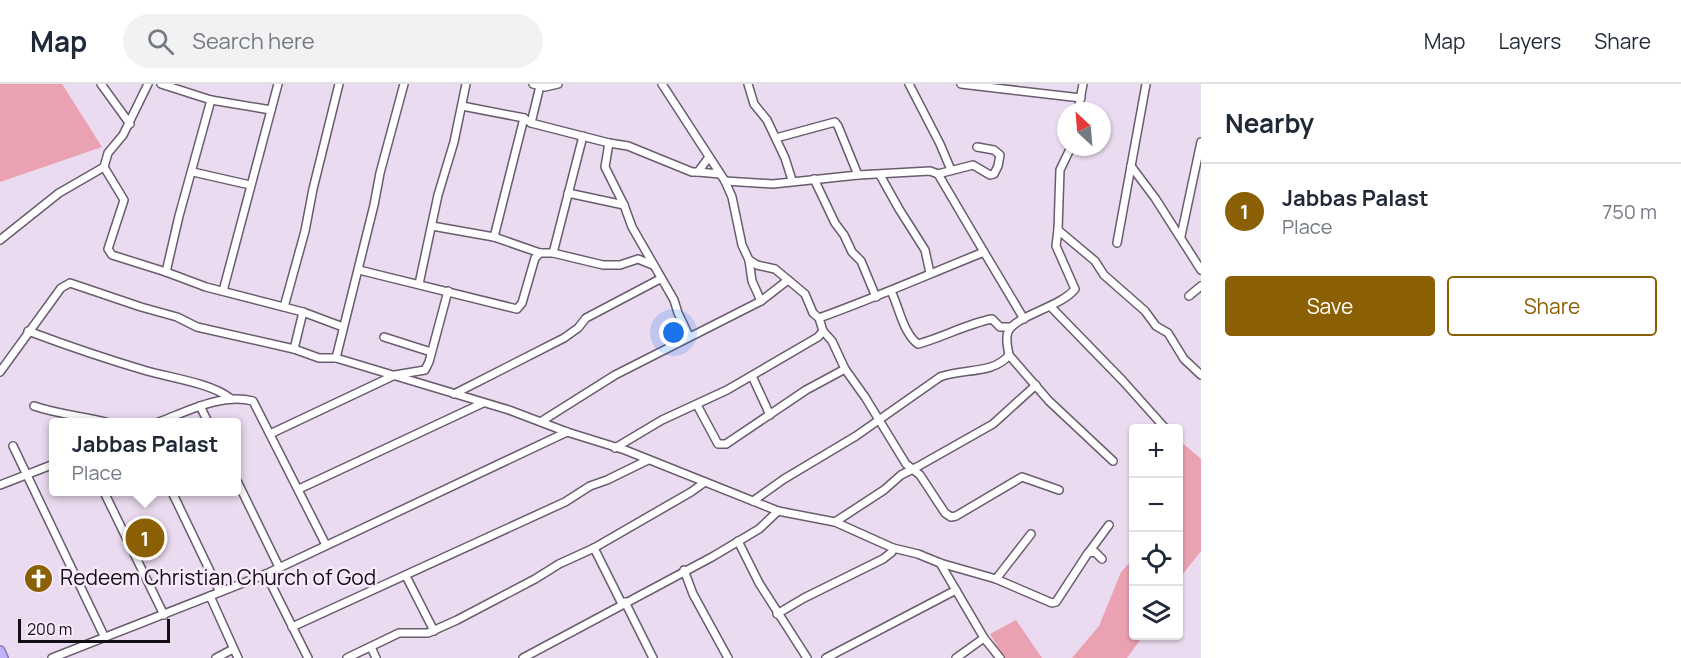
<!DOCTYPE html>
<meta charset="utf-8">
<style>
:root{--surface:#fff;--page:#f2f2f3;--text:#1f2937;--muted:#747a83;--line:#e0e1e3;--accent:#8b5f03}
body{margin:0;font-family:Manrope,sans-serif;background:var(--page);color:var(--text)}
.controls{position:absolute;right:18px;bottom:18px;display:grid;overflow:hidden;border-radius:6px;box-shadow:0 2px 4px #0004}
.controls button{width:54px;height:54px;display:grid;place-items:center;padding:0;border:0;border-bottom:2px solid var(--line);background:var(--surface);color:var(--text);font:30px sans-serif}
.compass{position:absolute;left:1057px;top:18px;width:54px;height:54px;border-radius:50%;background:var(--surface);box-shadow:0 2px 4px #0004;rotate:334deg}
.scale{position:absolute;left:18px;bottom:15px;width:152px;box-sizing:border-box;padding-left:6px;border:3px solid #130e14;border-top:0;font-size:16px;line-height:21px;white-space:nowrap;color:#130e14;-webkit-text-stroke:4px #f8e9fd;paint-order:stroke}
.you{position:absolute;left:674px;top:249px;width:21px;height:21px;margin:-15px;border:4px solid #fff;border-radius:50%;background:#1a73e8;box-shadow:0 0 0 9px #1a73e833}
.badge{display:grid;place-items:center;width:39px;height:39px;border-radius:50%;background:var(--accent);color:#fff;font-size:20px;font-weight:700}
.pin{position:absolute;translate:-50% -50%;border:3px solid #fff;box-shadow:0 2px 6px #0006}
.popup{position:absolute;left:49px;top:334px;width:192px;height:78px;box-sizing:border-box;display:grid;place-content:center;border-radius:6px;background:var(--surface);filter:drop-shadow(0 2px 4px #0005);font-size:20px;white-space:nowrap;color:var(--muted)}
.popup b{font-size:22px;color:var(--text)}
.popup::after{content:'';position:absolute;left:50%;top:100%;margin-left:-12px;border:12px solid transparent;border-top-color:var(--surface)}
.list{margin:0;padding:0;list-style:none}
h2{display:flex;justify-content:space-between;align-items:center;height:78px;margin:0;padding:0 24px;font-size:26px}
h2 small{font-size:20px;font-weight:400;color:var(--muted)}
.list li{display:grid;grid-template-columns:39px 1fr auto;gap:18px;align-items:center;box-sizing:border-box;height:96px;padding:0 24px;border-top:2px solid var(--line)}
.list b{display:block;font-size:22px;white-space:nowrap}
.list p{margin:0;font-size:20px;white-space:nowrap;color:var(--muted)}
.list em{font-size:20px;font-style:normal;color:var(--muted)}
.actions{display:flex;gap:12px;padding:18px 24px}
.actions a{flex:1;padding:14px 0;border:2px solid var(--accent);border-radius:6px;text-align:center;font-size:21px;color:var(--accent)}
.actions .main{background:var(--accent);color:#fff}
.icon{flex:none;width:33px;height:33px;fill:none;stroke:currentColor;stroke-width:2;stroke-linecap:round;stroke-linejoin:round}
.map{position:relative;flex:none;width:1201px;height:574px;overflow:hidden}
header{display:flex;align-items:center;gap:36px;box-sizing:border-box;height:84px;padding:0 30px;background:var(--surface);border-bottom:2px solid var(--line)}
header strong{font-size:28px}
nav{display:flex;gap:33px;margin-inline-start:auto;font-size:21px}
.search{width:420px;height:54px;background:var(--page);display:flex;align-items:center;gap:15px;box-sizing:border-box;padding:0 21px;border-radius:33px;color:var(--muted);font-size:22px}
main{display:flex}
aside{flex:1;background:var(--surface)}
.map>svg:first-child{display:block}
</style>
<header>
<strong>Map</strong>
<div class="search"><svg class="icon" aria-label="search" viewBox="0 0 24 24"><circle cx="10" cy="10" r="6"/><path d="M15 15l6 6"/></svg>Search here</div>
<nav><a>Map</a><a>Layers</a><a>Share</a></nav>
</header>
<main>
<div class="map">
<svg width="1201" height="574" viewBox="0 0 1201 574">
<rect width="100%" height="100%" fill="#ebdbf0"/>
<g fill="#eaa1b1">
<polygon points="0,0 62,0 102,63 0,98"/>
<polygon points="1179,356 1201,375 1201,467 1179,495"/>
<polygon points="1133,475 1134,552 1143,552 1127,574 1072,574 1099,542 1121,488"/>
<polygon points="1016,536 1042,574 1004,574 990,550"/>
</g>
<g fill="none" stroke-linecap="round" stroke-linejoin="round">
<defs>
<g id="minor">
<polyline points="101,0 130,40"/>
<polyline points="161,0 211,16 271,26"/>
<polyline points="533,0 545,3 558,0"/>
<polyline points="662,0 725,97 732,113 742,161 749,176 757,181 775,185 805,210 813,229 819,234 823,247 832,257 845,285 865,313 906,380 920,391 945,429 951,433 956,432 1022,393 1059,406"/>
<polyline points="748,0 754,20 767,36 785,74 792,96"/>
<polyline points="909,0 940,60 951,86"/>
<polyline points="961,0 1081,14"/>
<polyline points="462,22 524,34 531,39 609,59 628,62 692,88 698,88 709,73"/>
<polyline points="1078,27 1083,0"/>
<polyline points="531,39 540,2"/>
<polyline points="776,54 835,38 838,42 858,91"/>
<polyline points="609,59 605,83 624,121 632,143 674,216 678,229 689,252"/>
<polyline points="1071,63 1060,86 1058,146 1095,177 1104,191 1145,227 1156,242 1168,249 1184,275 1201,291"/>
<polyline points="1131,82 1155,114 1201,186"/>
<polyline points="104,83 124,116 108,165 112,171 166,188 206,203 303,228 343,243"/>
<polyline points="193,88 250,101"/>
<polyline points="698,88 720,90"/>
<polyline points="938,90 984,168"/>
<polyline points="880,91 899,125 925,166 930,189"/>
<polyline points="814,95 835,139 844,151 852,168 861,177 876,213"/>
<polyline points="725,97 773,100 858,91 930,87 938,90 973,81 990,91 994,90 998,82 1000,71 994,66 977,63"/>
<polyline points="568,109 624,121"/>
<polyline points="432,142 494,153 540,169 553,169 583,52"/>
<polyline points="1181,152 1201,58"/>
<polyline points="494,153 524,34"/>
<polyline points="0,156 59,109 104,83 108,69 123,51 148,0"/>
<polyline points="1117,159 1146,0"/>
<polyline points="553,169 603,181 620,181 638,175 653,181"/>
<polyline points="749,176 752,197 761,217"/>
<polyline points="359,186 517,225 522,219 535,174 540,169"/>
<polyline points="166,188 179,132 211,16"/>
<polyline points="419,200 438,111 454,58 466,0"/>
<polyline points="223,207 278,0"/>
<path d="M891,207C899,223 903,249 918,260C944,253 966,240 992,235L1000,243H1010"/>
<polyline points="1189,212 1201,202"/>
<polyline points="284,223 305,147 313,105 339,0"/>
<polyline points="1051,223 1123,297 1165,344"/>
<path d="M819,234C875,214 929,190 984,168L1024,235"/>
<path d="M28,247C68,262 106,275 147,287C172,294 210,299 230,314"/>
<polyline points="384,253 431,268"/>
<polyline points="294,265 303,228"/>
<polyline points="1009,271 1049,317 1113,377"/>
<polyline points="336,274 374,121 380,89 404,0"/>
<polyline points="0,288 61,204 70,199 141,223 177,233 197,243 294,265 319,274 336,274 509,326 567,348 625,366 778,427 835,438 893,464 918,470 940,479 996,495 1052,519 1056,518 1088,469 1095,468 1102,475"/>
<polyline points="752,292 770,331"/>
<polyline points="454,310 564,254 578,244 586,234 660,195"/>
<polyline points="697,321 718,360 726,360 806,306 845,285"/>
<path d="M34,322C57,330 82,332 106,338"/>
<polyline points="200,322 208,338"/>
<polyline points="542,337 615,291 761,217 788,196"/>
<path d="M159,338C188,327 221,309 253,317L326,461"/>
<polyline points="270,350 395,291 425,286 429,278 448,207"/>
<polyline points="13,362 105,554"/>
<polyline points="615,364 662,336 727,306 818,253 823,247"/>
<polyline points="237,397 279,483"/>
<polyline points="0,401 54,380"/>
<polyline points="299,405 483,319"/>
<polyline points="104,408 164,531"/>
<polyline points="172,408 220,508"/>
<path d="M753,417L784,395L856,352L940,293C962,284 993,291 1009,271C1008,264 1005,255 1008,248C1014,232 1061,223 1075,205L1056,162L1058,146"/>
<polyline points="835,438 884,406 901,391 917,383 993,340 1036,301"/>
<polyline points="738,457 759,499 807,574"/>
<polyline points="594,464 622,520"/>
<polyline points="1089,468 1109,441"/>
<polyline points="940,479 984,554 956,574"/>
<polyline points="684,486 693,510 728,574"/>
<polyline points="266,490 308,574"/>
<polyline points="406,492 434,547"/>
<polyline points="996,495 1031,450"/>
<polyline points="210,512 238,574"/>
<polyline points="625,518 653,574"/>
<polyline points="777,530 804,514 883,475 892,468 893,464"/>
<polyline points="292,543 565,418 590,402 607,396 648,376"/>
<polyline points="984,554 1000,574"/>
<polyline points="371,563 376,574"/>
<polyline points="52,574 266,490 567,348"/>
<polyline points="216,574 233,565"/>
<polyline points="347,574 399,549 428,549 457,536 535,495 559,480 594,464 691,408 705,398"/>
<polyline points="523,574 712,473 759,445 778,427"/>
<polyline points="826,574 956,506"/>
</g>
<polyline id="highway" points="0,567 3,574"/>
</defs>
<use href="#minor" stroke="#695c6d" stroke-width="10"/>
<use href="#highway" stroke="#8478aa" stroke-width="12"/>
<use href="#minor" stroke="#fff" stroke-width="7"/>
<use href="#highway" stroke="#c1b1fb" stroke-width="9"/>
</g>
<defs>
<symbol id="church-disc" viewBox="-11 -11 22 22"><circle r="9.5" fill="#8b5f03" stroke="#f8e9fd"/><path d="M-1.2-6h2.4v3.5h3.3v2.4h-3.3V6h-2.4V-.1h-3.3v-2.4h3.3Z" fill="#fff"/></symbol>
</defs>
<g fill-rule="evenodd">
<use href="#church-disc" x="22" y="478" width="33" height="33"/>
</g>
<g text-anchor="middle" stroke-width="5" stroke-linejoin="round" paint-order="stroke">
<g font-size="21" fill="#130e14" stroke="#f8e9fd" text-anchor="start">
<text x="60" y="501">Redeem Christian Church of God</text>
</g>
</g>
</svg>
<div class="controls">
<button>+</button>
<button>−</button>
<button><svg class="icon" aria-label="locate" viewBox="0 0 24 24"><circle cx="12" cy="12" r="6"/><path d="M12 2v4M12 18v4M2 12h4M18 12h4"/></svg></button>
<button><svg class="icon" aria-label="layers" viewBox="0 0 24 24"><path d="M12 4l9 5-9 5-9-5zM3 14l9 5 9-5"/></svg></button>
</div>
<svg class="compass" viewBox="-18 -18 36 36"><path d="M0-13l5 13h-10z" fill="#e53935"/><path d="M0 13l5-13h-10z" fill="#747a83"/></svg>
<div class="scale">200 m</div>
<div class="you"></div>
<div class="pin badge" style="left:145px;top:454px">1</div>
<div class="popup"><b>Jabbas Palast</b>Place</div>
</div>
<aside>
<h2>Nearby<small></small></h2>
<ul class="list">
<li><span class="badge">1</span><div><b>Jabbas Palast</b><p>Place</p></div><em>750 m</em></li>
</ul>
<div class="actions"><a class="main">Save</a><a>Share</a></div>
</aside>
</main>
